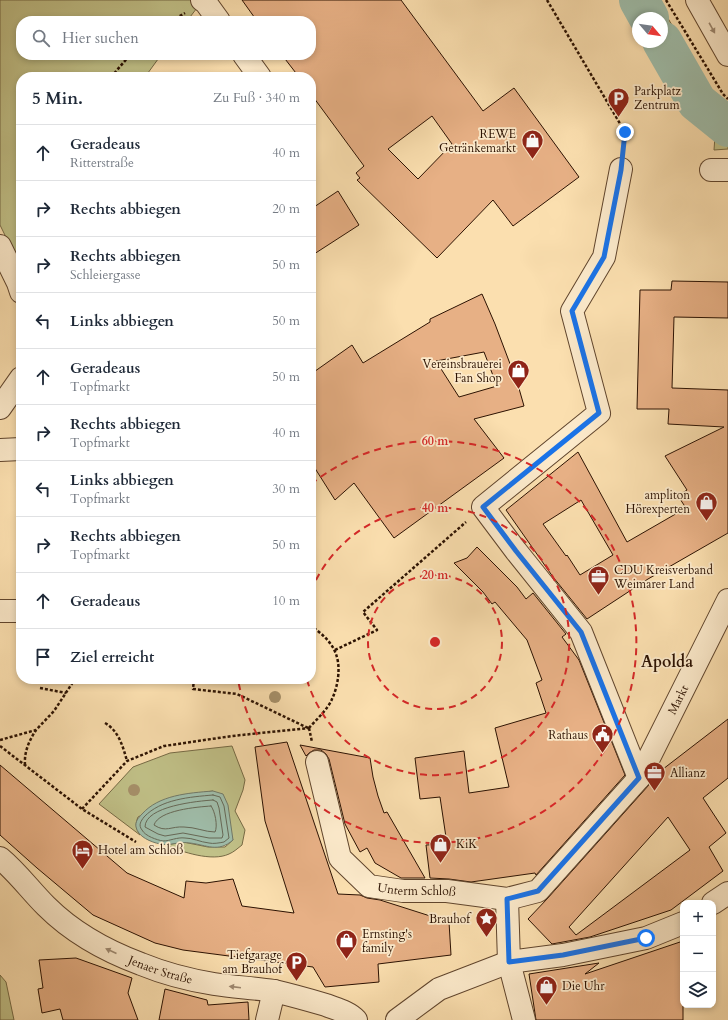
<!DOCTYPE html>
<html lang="de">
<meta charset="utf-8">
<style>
:root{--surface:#fff;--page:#f6f6f7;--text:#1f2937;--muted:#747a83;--line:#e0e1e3}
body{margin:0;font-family:Cardo,serif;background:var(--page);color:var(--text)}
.controls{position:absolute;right:12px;bottom:12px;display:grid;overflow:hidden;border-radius:8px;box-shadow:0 2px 6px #0003}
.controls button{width:36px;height:36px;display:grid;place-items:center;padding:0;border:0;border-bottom:1px solid var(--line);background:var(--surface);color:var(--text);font:20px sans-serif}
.compass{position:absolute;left:632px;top:12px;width:36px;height:36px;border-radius:50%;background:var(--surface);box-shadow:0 2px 6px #0003;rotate:119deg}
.stop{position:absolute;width:12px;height:12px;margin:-9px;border:3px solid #1a73e8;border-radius:50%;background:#fff}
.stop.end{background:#1a73e8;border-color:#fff;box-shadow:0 1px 4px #0008}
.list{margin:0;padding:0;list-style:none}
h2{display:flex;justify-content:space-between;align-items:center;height:52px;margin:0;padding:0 16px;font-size:17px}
h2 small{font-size:13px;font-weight:400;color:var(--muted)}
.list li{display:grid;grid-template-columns:26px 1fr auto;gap:12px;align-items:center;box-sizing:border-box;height:56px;padding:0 16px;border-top:1px solid var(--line)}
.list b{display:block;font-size:15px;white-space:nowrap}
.list p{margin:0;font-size:13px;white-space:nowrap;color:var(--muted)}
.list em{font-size:13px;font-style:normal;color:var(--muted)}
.icon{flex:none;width:22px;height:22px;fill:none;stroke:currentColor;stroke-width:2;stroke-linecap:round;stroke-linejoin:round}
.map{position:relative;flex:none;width:728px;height:1020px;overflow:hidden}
.search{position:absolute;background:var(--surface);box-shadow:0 2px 6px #0003;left:16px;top:16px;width:300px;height:44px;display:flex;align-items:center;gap:10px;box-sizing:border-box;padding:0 14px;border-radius:16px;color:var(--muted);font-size:15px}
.panel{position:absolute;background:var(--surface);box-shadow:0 2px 6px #0003;left:16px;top:72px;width:300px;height:612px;border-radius:16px}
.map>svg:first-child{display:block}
</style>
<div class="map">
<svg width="728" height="1020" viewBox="0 0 728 1020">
<rect width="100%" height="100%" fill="#fbdfaf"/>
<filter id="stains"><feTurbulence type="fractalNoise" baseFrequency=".005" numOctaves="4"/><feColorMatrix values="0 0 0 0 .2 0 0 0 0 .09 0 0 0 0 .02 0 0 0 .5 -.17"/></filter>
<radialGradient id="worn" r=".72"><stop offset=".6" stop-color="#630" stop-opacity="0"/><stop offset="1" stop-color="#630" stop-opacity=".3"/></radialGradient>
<g fill="#c1c188" stroke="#766a45">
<polygon points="0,0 203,0 187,21 21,21 21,55 161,55 145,77 21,77 21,268 0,225"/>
<polygon points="642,0 657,0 718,102 728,111 728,123 698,99 662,35 662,18 652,18"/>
<polygon points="698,107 699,107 728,130 728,149 714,150 715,136"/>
<path d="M232,746L245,780L243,790L235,811L245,830L242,845C238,848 234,852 229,854C212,862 182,852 166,845L183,842L208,847H225L233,840L213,791L177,796L138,817C135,824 136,828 140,835L99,804L133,767L170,753Z"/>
<polygon points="0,975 6,982 14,1020 0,1020"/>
</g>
<path fill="#9fbdaa" stroke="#717967" d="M213,791L223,794L228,805L233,840C218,853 207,845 190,843C180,841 170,846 160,844C151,842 138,837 136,827C135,822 138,818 142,814C159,795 188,793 213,791Z"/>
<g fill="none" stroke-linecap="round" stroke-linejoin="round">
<g stroke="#666856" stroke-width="1">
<path d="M213,795L220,797L224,806L229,838L224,842C219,843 213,844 209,843C200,842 193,838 185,838C177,837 170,841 163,841C157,840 145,836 142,830C138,825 141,821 144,817C161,799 190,797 213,795Z"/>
<path d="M213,800L217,802L219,808L223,835L222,838H209L183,833L165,836L158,834L145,827C145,806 198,801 213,800Z"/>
<path d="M211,806C215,811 218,826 215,832C205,832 195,827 184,827C171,826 166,833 154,825C159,810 197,807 211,806Z"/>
</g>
<g stroke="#9fbdaa" stroke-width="40">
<polyline points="639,0 649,18"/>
<polyline points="662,41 697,102 728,127"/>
</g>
</g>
<g fill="#e7b085" stroke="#2c1202" fill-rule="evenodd">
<path d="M242,0H401L483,111L514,88L579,177L513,226L493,200L437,258L357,180L360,178L356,173L364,166L311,94V77H299L282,55H311V21H257ZM432,116L452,144L418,179L388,149Z"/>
<polygon points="338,191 359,225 311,256 311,209"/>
<path d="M672,281L728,282V318L674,317L672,388L728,390V533L648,579L587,619L553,577L506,510L578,452L627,542L686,508L678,496L687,490L665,456L724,427L668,424L669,409H637L640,290H671ZM581,500L613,555L580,575L567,555L566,556L543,524Z"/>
<path d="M482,294L495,324L518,385L524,406L474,419L504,458L394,538L354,483L335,500L311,462V374L352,345L363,363L430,322V319ZM484,352L497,386L459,397L436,361Z"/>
<polygon points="477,547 517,587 526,599 533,593 566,634 562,637 579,660 625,775 536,875 535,873 471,882 449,879 430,878 426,845 447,844 440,797 420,799 415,758 464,751 469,793 509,787 495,728 546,713 536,683 542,680 527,640 495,602 492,604 483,592 454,563 467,558"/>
<path d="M728,719V778L703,798L726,833L709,847L723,871L671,910L590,937L552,944L528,919L547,899L648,786L654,776ZM668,817L690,850L576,935L569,927Z"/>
<polygon points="287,742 338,894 360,895 367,898 380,900 449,922 451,955 378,964 379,982 325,987 313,967 183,950 155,943 93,915 37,868 0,835 0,765 127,873 184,898 186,881 206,883 233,879 242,906 294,913 265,821 255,747"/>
<polygon points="300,745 370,758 373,777 378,796 384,813 387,812 425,878 401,878 375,863 367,848 360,852 345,824 329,759 326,754 321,750 314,750 309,753 306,756"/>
<polygon points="683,941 683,1020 536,1020 529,974 599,963 585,974"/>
<polygon points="76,958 132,978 128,993 138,1020 63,1020 60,1009 42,1013 38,989 43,988 39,960"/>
<polygon points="165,989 207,1000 208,1005 248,1002 249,1020 159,1020"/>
</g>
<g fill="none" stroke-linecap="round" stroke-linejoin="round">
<defs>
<g id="minor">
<polyline points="202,0 206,3 219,21"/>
<polyline points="697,0 728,55"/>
<polyline points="244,55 260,77"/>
<polyline points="621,169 604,257 572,311 599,413 483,507 516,551 581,632 639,778"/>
<polyline points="711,170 728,170"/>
<polyline points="0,246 18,283 21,292"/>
<polyline points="0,408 21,378"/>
<polyline points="0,450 21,449"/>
<polyline points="0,611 21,611"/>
<path id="s1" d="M317,762L340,858L369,886L403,891H447L507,899L538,891L639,778L728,600"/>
<path id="s2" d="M0,858C17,872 30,890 46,906C72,932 106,951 141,964C163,973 189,980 214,984C233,987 254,988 274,991C291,995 309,1000 326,1005C336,1009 349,1012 356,1020"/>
<polyline points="507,899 509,962 524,1020"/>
<polyline points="713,903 728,893"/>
<polyline points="267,1020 274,991"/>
<polyline points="397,1020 439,989 509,962 563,955 646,938 683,923"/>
</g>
</defs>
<use href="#minor" stroke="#60452d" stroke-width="24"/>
<g stroke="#2c1202" stroke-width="2.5" stroke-dasharray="3 2" stroke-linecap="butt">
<polyline points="547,0 625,132 623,148"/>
<polyline points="666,0 723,94 728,99"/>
<polyline points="171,21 185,13"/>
<polyline points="111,77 130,55"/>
<polyline points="335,650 377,630 363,612 466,522"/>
<polyline points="194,679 193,689 237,694 308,728"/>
<polyline points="40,688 66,693"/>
<path d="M105,723C119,731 123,747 127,761"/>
<path d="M309,728C316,720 328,709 332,699C335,693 337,685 338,678C341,653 331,640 311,626"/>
<polyline points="309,728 312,742"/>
<polyline points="0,740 36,730 54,711 75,679"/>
<polyline points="0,746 82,809 136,842"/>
<path d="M25,765C24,752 29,741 36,730"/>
<polyline points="82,809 127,761 164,746 232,736 309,728"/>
</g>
<use href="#minor" stroke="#fceacb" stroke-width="22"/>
</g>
<g fill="#a6906a">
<circle cx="275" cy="697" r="6"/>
<circle cx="134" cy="790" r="6"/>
</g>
<defs><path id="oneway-solid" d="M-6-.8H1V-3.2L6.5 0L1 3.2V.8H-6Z"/></defs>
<g fill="#9e8971">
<use href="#oneway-solid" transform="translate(712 28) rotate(61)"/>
<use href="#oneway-solid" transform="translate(111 951) rotate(-156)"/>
<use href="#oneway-solid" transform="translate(235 987) rotate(-173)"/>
</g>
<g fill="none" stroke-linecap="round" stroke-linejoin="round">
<polyline stroke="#1a73e8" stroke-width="5" points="625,132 621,170 604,257 572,311 599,413 483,507 516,551 581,632 639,778 538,891 507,899 509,962 563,955 646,938"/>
</g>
<g fill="none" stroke="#d62828" stroke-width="2" stroke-dasharray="7 5">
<circle cx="435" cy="642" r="67"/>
<path d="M311 591A134 134 0 1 1 307 680"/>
<path d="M311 484A201 201 0 1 1 238 680"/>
</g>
<defs>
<symbol id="parking-pin" viewBox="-11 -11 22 30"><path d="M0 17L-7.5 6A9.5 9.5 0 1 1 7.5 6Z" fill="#8f2418" stroke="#fceacb"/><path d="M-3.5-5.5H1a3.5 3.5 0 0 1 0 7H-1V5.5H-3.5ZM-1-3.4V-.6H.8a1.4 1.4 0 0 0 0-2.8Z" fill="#fff"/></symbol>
<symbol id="shop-pin" viewBox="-11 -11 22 30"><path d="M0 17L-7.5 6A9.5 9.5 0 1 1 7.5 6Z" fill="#8f2418" stroke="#fceacb"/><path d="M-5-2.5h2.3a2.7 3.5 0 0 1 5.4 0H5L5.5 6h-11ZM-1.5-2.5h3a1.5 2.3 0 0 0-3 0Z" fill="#fff"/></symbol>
<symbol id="office-pin" viewBox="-11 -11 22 30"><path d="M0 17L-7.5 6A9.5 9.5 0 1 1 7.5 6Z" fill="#8f2418" stroke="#fceacb"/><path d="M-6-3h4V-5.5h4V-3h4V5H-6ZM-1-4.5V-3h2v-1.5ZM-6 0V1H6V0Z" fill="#fff"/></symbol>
<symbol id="civic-pin" viewBox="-11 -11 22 30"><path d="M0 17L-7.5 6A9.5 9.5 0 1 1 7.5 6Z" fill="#8f2418" stroke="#fceacb"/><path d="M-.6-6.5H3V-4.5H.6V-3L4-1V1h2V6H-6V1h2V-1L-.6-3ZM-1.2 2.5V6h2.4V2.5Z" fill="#fff"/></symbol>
<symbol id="hotel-pin" viewBox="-11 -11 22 30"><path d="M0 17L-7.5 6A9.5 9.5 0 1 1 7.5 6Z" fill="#8f2418" stroke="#fceacb"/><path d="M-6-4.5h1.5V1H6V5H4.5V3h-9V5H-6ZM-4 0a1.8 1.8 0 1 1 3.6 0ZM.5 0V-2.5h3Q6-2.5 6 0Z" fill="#fff"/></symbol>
<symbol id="sight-pin" viewBox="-11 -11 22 30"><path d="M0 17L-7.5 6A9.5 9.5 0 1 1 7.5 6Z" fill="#8f2418" stroke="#fceacb"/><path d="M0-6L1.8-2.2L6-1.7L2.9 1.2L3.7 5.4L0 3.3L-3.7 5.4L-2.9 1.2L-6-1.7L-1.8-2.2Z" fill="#fff"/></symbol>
</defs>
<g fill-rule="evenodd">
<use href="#parking-pin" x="606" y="86" width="25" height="34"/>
<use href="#shop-pin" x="520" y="128" width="25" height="34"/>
<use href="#shop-pin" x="506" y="358" width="25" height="34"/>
<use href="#shop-pin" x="694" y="490" width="25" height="34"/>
<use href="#office-pin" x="586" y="564" width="25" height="34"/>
<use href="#civic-pin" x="590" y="722" width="25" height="34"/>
<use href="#office-pin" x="642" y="760" width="25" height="34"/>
<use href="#shop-pin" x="428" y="832" width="25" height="34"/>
<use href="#hotel-pin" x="70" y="838" width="25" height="34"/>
<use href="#sight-pin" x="474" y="906" width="25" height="34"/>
<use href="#shop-pin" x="334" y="928" width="25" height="34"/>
<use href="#parking-pin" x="284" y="950" width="25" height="34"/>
<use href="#shop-pin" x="534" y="974" width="25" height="34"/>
</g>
<g text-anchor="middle" stroke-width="3.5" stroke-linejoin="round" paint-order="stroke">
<g font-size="12" fill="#2c1202" stroke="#fceacb" text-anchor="start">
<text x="634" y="95">Parkplatz<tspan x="634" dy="14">Zentrum</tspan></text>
<text x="516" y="138" text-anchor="end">REWE<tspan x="516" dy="14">Getränkemarkt</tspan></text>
<text x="502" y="368" text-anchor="end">Vereinsbrauerei<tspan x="502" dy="14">Fan Shop</tspan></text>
<text x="690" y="499" text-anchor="end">ampliton<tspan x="690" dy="14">Hörexperten</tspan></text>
<text x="614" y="574">CDU Kreisverband<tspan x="614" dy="14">Weimarer Land</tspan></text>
<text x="588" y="739" text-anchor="end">Rathaus</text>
<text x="670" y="777">Allianz</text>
<text x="456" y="848">KiK</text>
<text x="98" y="854">Hotel am Schloß</text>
<text x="470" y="923" text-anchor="end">Brauhof</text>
<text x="362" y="938">Ernsting's<tspan x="362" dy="14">family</tspan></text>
<text x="282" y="959" text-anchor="end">Tiefgarage<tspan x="282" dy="14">am Brauhof</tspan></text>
<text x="562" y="990">Die Uhr</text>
</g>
<g font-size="12" fill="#2c1202" stroke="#fceacb">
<text dy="4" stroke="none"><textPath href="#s1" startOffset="549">Markt</textPath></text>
<text dy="4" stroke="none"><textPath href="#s1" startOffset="187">Unterm Schloß</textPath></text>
<text dy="4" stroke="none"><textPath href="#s2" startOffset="199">Jenaer Straße</textPath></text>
</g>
<g font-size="16" font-weight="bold" fill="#2c1202" stroke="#fceacb">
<text x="667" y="667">Apolda</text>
</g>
</g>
<circle cx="435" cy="642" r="6" fill="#d62828" stroke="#fceacb" stroke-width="2"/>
<g font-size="12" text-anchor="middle" font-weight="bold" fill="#d62828" stroke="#fceacb" stroke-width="3.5" stroke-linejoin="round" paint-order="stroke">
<text x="435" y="445">60 m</text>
<text x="435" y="512">40 m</text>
<text x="435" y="579">20 m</text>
</g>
<rect width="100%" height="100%" filter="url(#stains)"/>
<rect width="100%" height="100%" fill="url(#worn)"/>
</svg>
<div class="controls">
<button>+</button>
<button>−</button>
<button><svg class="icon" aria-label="layers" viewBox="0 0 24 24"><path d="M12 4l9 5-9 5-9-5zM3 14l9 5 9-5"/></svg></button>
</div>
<svg class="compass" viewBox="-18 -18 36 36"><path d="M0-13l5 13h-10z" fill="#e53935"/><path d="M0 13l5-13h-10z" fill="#747a83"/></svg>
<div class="stop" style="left:646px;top:938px"></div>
<div class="stop end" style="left:625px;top:132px"></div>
<div class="search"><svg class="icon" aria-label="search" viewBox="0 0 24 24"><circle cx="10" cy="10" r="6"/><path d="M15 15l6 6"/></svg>Hier suchen</div>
<section class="panel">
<h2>5 Min.<small>Zu Fuß · 340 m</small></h2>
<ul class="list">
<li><svg class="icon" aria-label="ahead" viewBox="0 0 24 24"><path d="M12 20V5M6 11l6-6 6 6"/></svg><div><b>Geradeaus</b><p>Ritterstraße</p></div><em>40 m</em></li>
<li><svg class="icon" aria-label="right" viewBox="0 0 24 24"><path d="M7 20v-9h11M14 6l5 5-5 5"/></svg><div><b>Rechts abbiegen</b></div><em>20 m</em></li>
<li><svg class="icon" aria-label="right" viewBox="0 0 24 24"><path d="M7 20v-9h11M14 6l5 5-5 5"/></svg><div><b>Rechts abbiegen</b><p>Schleiergasse</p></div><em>50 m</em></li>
<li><svg class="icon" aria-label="left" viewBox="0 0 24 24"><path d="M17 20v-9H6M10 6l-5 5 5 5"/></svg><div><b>Links abbiegen</b></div><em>50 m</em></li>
<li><svg class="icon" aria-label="ahead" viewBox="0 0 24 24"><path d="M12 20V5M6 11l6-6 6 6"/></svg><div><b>Geradeaus</b><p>Topfmarkt</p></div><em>50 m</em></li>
<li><svg class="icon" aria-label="right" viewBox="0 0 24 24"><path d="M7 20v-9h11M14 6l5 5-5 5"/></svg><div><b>Rechts abbiegen</b><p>Topfmarkt</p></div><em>40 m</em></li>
<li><svg class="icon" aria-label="left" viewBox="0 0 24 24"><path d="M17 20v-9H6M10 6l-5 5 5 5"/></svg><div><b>Links abbiegen</b><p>Topfmarkt</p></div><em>30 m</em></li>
<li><svg class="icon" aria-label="right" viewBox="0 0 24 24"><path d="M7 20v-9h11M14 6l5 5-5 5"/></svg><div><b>Rechts abbiegen</b><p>Topfmarkt</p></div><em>50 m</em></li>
<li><svg class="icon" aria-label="ahead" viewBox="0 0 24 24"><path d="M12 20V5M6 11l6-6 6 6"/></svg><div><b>Geradeaus</b></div><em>10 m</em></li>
<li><svg class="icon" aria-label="arrive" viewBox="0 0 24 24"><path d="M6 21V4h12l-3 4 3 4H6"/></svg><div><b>Ziel erreicht</b></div></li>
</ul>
</section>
</div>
